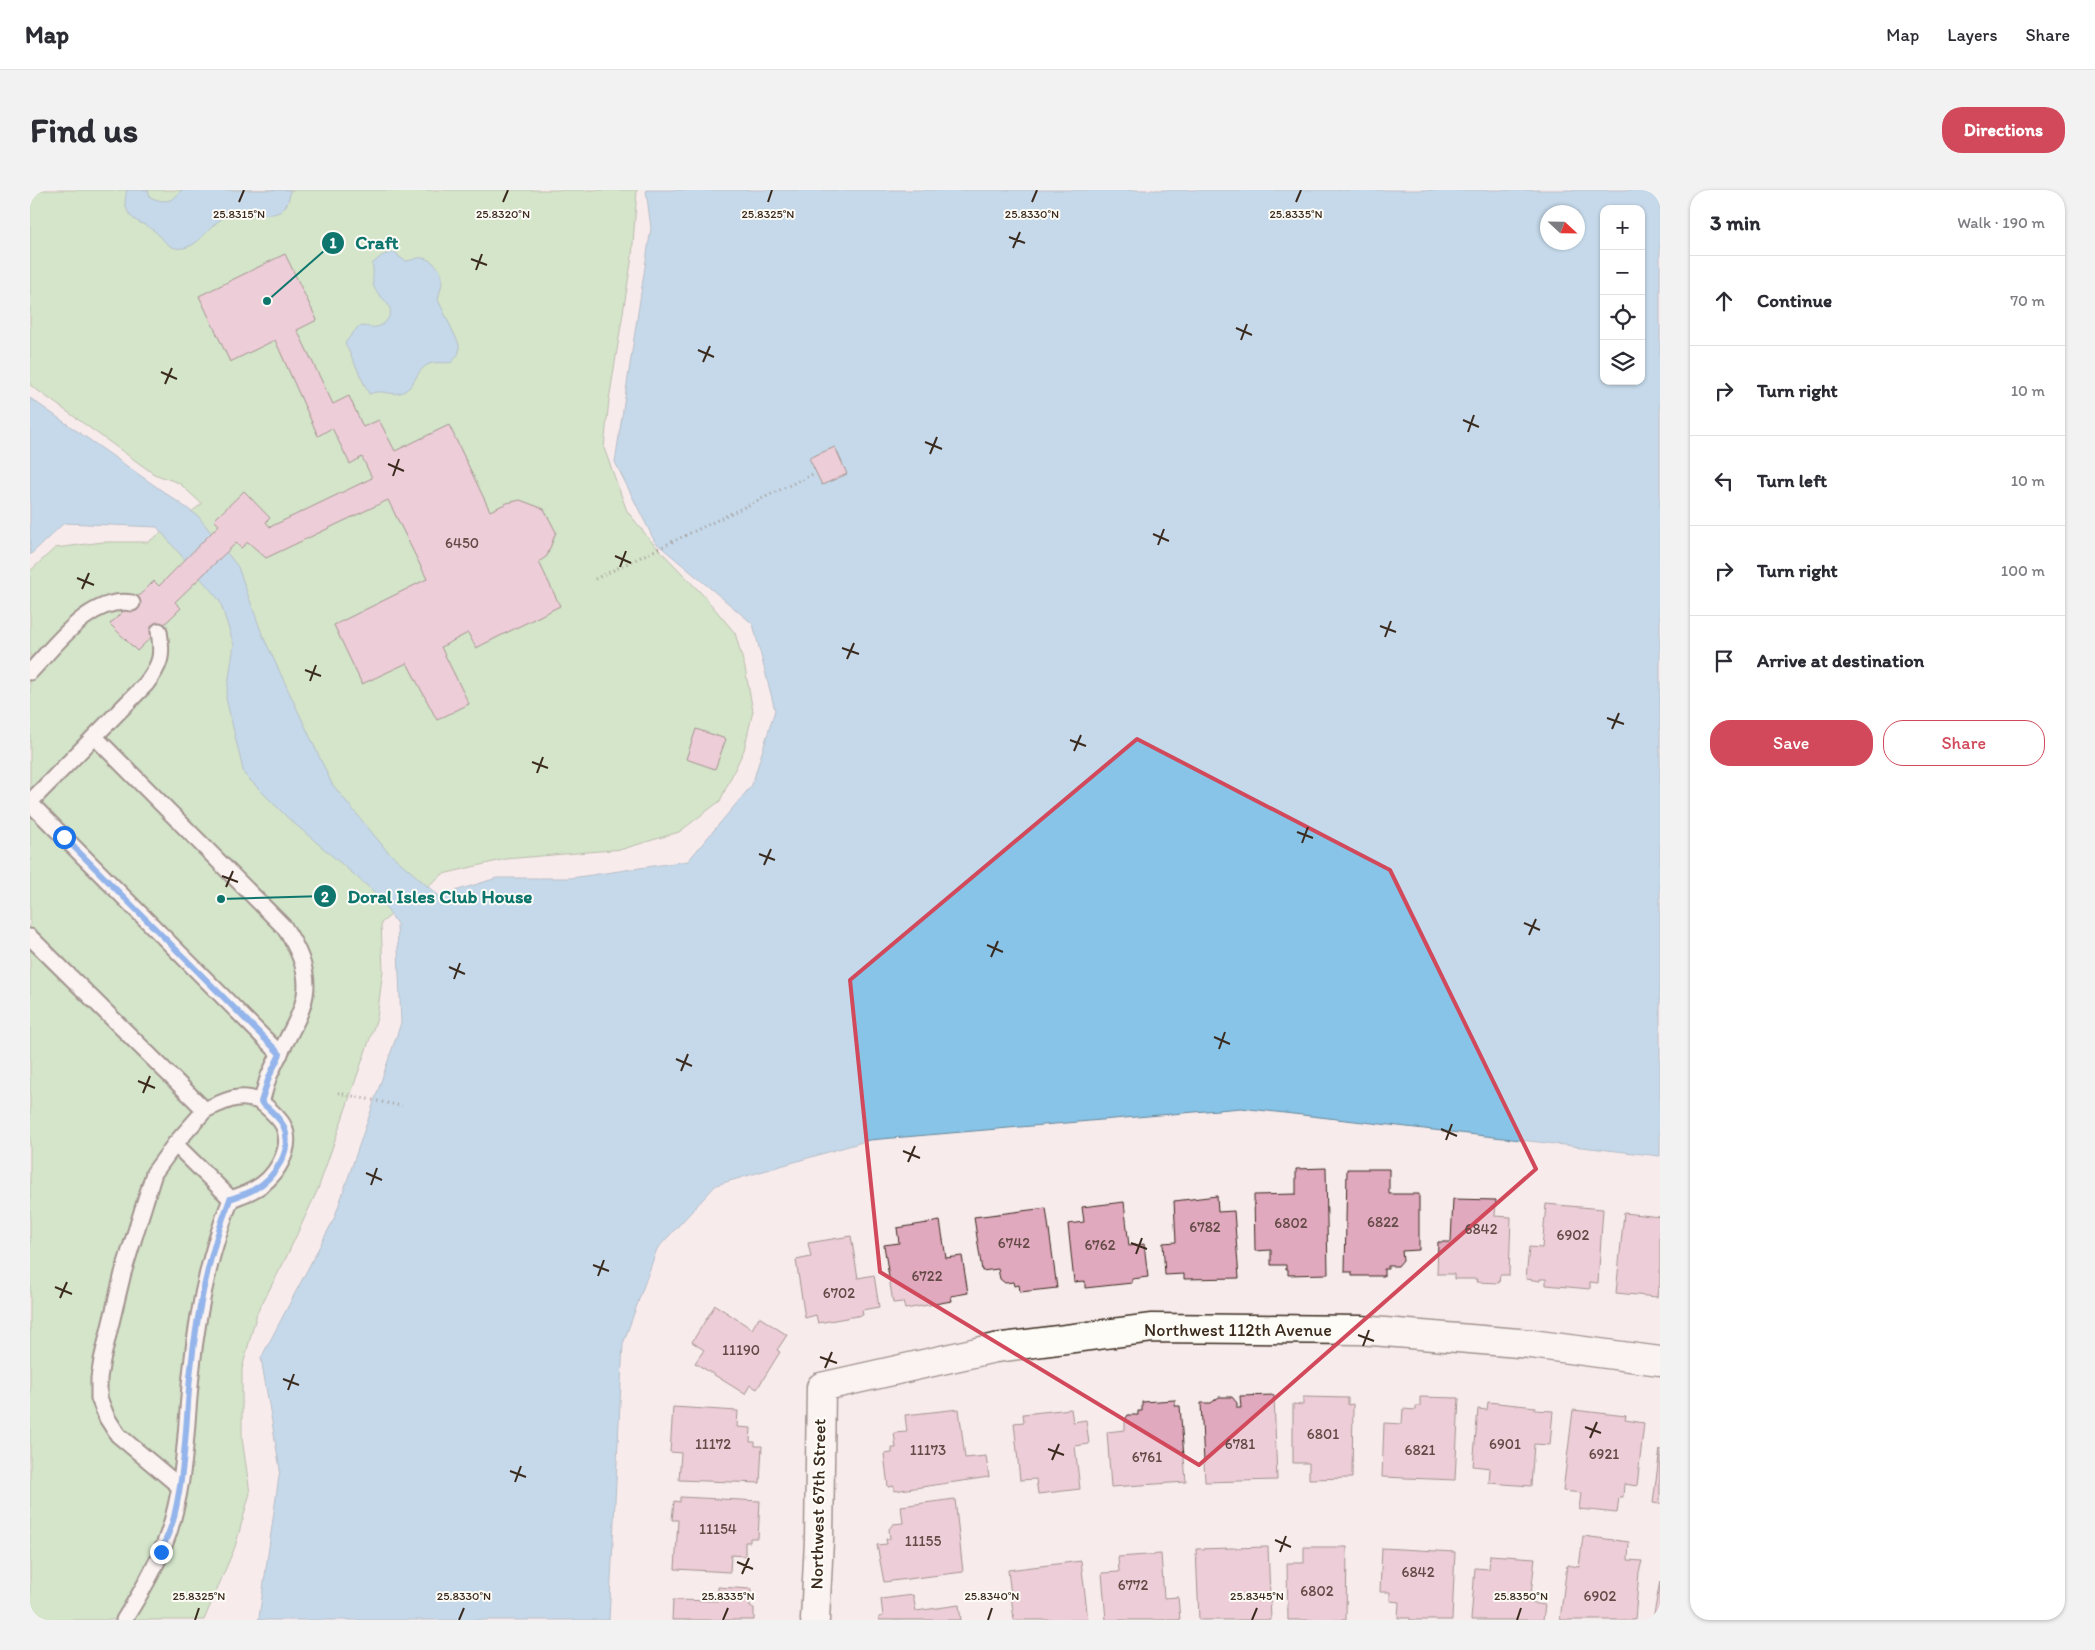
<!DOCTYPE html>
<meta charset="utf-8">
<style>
:root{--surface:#fff;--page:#f2f2f3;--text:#2b2b33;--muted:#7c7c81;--line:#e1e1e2;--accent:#d1495b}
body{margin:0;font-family:Itim,sans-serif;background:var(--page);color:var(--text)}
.controls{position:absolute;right:15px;top:15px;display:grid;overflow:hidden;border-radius:10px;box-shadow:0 1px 4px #0004}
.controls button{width:45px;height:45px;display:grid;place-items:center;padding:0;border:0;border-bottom:1px solid var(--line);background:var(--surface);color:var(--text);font:25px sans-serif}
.compass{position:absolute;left:1510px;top:15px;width:45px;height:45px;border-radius:50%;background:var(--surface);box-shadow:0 1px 4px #0004;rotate:112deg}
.stop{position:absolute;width:15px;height:15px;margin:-11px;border:4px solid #1a73e8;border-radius:50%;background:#fff}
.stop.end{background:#1a73e8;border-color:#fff;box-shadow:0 1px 5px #0008}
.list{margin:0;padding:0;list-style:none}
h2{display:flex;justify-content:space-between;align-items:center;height:65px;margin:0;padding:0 20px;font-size:21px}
h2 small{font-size:16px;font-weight:400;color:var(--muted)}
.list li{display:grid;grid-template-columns:32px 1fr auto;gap:15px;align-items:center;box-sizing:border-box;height:90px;padding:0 20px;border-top:1px solid var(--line)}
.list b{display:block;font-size:19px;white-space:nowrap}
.list em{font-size:16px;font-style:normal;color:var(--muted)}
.actions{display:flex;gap:10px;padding:15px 20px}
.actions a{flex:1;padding:11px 0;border:1px solid var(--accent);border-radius:20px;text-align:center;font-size:18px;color:var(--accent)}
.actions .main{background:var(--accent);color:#fff}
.icon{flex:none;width:28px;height:28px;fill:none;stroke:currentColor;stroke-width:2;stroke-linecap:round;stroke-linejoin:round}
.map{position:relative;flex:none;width:1630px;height:1430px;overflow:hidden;border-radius:20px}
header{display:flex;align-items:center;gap:30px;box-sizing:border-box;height:70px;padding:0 25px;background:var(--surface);border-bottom:1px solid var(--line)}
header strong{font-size:24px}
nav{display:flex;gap:28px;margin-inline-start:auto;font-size:18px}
.intro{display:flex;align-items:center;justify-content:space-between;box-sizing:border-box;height:120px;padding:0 30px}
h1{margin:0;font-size:35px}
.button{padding:12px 22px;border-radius:20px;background:var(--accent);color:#fff;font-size:18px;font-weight:700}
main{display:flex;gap:30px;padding:0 30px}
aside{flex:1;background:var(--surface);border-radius:20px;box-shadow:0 1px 4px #0004}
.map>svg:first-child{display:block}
</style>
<header>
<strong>Map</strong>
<nav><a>Map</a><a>Layers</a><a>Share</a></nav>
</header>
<div class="intro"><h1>Find us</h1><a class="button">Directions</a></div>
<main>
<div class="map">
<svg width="1630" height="1430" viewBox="0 0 1630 1430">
<rect width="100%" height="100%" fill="#f7ebec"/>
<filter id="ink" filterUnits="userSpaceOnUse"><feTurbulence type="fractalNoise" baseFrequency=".02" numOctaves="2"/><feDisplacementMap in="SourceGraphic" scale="10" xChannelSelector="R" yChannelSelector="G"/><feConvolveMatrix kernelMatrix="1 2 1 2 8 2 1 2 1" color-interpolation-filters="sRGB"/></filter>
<g filter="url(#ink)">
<polygon fill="#a8dda0" stroke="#72845f" points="0,0 607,0 602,67 579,210 574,258 597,321 621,351 674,406 705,443 715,478 723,521 714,560 690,611 649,642 593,659 476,669 413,684 351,733 353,780 347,828 288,999 255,1070 227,1123 212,1179 212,1248 220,1303 205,1357 174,1430 0,1430 0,381 25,358 73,352 118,352 172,314 149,293 124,284 0,195"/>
<g fill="#87c4e7" stroke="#698697" fill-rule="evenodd">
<path d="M97,0H118L120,7C133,13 143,13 151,0H260V2C256,38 225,18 202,24C179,31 173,55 153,58C138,61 133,47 122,39C114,33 104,33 98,22C94,14 95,8 97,0Z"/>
<path d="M616,0H1630V966L1211,918L839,950L686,995L627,1059L593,1154L579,1430H228L229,1428L250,1279L231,1168L304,1029L371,833L367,734L348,705L258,628L214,584L196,508L204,455L190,411L127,337L34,333L0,365V208L168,326L208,377L232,444L302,594L357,661L409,706L467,688H541L658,671L722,595L745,520L723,434L625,352L585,272L621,38ZM1574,19H1611V191H1574ZM1518,22H1548V52H1518Z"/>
<path d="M366,62L369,67L376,71C380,71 384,69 388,68C399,66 413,79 412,90C412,97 409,103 408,110L429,154V163L422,172C414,174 406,171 399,174C385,180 386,196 373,202C361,207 352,198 339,204L315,153L328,137C335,135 340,138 347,137C351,136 355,133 357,130C368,115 349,109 344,97C341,90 345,82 342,74L353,65Z"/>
</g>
<g fill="#e0a9be" stroke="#3b2a1e">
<polygon points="255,64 287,130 267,140 303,214 319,206 333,237 349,230 365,261 419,235 460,321 477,313 490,310 514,319 526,342 517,366 509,372 530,416 446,458 438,443 411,457 439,514 407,530 377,473 332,494 304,435 397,389 358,310 236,368 218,352 211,358 206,353 145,412 151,418 107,461 80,434 124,391 129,396 189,335 184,330 214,301 240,328 236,332 240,337 342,288 332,267 320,274 302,238 288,246 245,150 200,172 169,106"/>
<polygon points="805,257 817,284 792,295 779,268"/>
<polygon points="666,539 696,549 685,579 656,569"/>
<polygon points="1296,978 1298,1084 1258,1085 1258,1079 1256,1079 1256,1075 1241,1075 1241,1060 1225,1061 1224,1005 1266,1004 1266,979"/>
<polygon points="1317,979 1359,979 1359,1004 1389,1004 1389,1060 1372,1061 1373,1070 1368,1076 1358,1076 1358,1079 1354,1079 1354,1086 1322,1086 1322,1082 1315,1082"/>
<polygon points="1187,1006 1188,1022 1204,1021 1209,1088 1154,1089 1154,1084 1135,1085 1133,1053 1146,1052 1144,1011"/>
<polygon points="1423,1009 1466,1010 1465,1026 1481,1027 1479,1085 1470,1085 1469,1093 1446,1092 1447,1089 1424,1089 1424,1084 1407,1084 1408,1052 1421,1052"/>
<polygon points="1094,1012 1099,1056 1114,1054 1118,1087 1102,1089 1102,1093 1055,1098 1055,1091 1044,1092 1038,1034 1054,1032 1052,1017"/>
<polygon points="1516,1014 1573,1019 1568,1093 1560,1092 1560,1099 1516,1095 1516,1089 1510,1089 1510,1091 1496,1089 1499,1057 1512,1058"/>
<polygon points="1016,1018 1027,1098 990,1102 989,1095 984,1096 983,1092 975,1093 970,1089 968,1079 952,1081 944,1027"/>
<polygon points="1594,1023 1630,1027 1630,1097 1628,1097 1627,1107 1586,1103"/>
<polygon points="910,1031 916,1068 932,1066 938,1103 921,1106 922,1111 875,1119 873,1112 863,1113 854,1055 869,1053 867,1038"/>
<polygon points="821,1046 828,1088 844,1085 849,1117 832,1120 833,1125 788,1133 786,1125 775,1128 766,1070 781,1067 778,1053"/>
<polygon points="685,1115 722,1139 729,1127 757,1145 747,1160 750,1162 727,1199 720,1195 715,1204 665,1173 674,1160 662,1152"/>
<polygon points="1244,1205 1247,1290 1175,1292 1171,1213 1181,1213 1189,1207 1202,1207 1207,1213 1207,1218 1211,1218 1210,1206"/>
<polygon points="1273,1207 1318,1208 1318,1215 1323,1214 1322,1288 1279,1289 1279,1273 1263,1273 1263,1214 1273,1215"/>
<polygon points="1390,1207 1429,1208 1425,1290 1352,1287 1354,1233 1372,1234 1373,1219 1386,1220 1386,1216 1390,1216"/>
<polygon points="1145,1210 1145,1216 1150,1216 1156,1292 1081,1297 1077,1242 1095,1240 1095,1230 1098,1225 1108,1225 1108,1221 1112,1221 1112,1212"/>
<polygon points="1458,1212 1506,1217 1505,1220 1523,1221 1520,1255 1504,1254 1501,1296 1459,1293 1460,1278 1443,1276 1448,1219 1457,1220"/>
<polygon points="643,1217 708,1221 707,1237 721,1238 720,1252 725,1252 725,1256 732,1256 730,1293 649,1290 651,1263 640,1262"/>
<polygon points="929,1219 935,1268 956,1266 959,1287 864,1301 864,1296 858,1297 854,1264 862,1263 862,1258 866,1258 864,1243 877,1242 875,1225"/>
<polygon points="1041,1219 1043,1232 1056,1230 1059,1254 1045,1256 1050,1299 1008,1304 1006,1289 990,1290 984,1233 994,1232 993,1224"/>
<polygon points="1543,1220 1596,1226 1595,1230 1614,1233 1607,1296 1594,1294 1593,1307 1589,1307 1587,1323 1549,1319 1551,1303 1533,1301"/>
<polygon points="1630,1259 1630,1314 1623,1313"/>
<polygon points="650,1307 730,1311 728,1348 720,1348 720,1352 715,1352 715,1366 701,1365 700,1382 645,1379 648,1330 642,1330 644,1311 650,1312"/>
<polygon points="925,1309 933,1382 854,1392 847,1355 857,1354 856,1349 860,1349 859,1339 863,1334 873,1333 871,1316"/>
<polygon points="1553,1346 1599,1352 1598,1370 1612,1371 1609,1382 1605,1430 1530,1430 1537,1375 1549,1377"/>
<polygon points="1238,1357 1241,1430 1169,1430 1166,1359"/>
<polygon points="1274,1357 1317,1357 1316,1430 1258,1430 1257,1373 1274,1373"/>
<polygon points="1352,1358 1425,1362 1422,1430 1380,1430 1380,1428 1368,1428 1369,1412 1360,1411 1360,1402 1350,1402"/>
<polygon points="1131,1364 1134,1408 1148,1407 1150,1430 1076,1430 1072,1383 1089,1382 1088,1367"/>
<polygon points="1460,1365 1505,1368 1500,1413 1515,1415 1513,1430 1441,1430 1445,1378 1459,1379"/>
<polygon points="1051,1371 1058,1430 984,1430 978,1380"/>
<polygon points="1630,1391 1630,1430 1623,1430"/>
<polygon points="688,1397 721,1399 720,1417 724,1418 724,1430 642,1430 643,1410 688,1411"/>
<polygon points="883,1405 886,1421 929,1415 931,1430 849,1430 849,1427 853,1426 851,1409"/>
</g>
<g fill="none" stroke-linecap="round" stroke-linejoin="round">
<defs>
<g id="service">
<path d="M0,482C27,454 60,406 102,413"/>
<path d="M65,547L254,737C299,803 265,825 239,886C236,894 234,904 231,912C239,919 248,926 253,935C265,959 244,990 223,1000C216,1004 208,1006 201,1009C178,1066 167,1124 161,1185C156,1233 156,1281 143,1328C134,1364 114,1398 94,1430"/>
<path d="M0,612L116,494C131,474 133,466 129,441"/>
<polyline points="0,613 250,864"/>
<polyline points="0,747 175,920 145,954 124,983 93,1083 72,1170 69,1188 69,1208 77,1228 88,1245 149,1296"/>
<path d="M175,920C195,911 210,902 231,912"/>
<polyline points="145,954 201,1009"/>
</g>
<polyline id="minor" points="785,1430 789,1350 791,1197 965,1158 1122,1138 1330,1140 1501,1154 1630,1171"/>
</defs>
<use href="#service" stroke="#3b2a1e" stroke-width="19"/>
<use href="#minor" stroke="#3b2a1e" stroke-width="31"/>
<g stroke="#3b2a1e" stroke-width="3" stroke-dasharray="1 4" stroke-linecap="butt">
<polyline points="565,389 785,283"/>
<polyline points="308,903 372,916"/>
</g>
<use href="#service" stroke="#fdfcf7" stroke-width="15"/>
<use href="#minor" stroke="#fdfcf7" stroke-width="28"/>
</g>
</g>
<g fill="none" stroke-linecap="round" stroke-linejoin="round" filter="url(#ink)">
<path stroke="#1a73e8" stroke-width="6" d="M34,647L250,864L239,887L231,912C239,919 248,926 253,935C265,959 244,989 223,1000C216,1004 208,1006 200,1009C178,1066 166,1126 160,1187C156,1234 155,1281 144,1327C141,1339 135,1351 131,1362"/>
</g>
<path d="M0 0H1630V1430H0ZM1107,549L1360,680L1506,979L1169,1275L850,1082L820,790Z" fill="#f7ebec" fill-opacity=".55" fill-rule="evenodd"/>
<path fill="none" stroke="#d1495b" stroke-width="4" stroke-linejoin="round" d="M1107,549L1360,680L1506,979L1169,1275L850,1082L820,790Z"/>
<path fill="none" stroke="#3b2a1e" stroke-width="2" d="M209,12L214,0M473,12L478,0M738,12L742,0M1002,12L1007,0M1266,12L1271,0M979,47L995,53M983,58L990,42M441,69L457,75M446,80L452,64M1206,138L1222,145M1211,150L1217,134M668,160L684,167M673,172L680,156M131,182L147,189M135,194L142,178M1433,230L1449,237M1438,242L1444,225M895,252L912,259M900,264L907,247M358,274L374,281M363,286L369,269M1123,344L1139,351M1128,355L1134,339M585,366L601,373M590,377L596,361M47,388L64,395M52,399L59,383M1350,436L1366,442M1355,447L1361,431M812,458L829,464M817,469L824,453M275,480L291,486M280,491L286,475M1577,528L1594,534M1582,539L1589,523M1040,550L1056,556M1044,561L1051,545M502,572L518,578M507,583L513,567M1267,642L1283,648M1272,653L1278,637M729,664L745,670M734,675L741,659M192,686L208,692M196,697L203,681M1494,733L1510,740M1499,745L1506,729M957,755L973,762M961,767L968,751M419,777L435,784M424,789L430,773M1184,847L1200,854M1189,859L1195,842M646,869L662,876M651,881L658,864M108,891L125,898M113,903L120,886M1411,939L1427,946M1416,950L1422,934M873,961L890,968M878,972L885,956M336,983L352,990M341,995L347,978M1101,1053L1117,1059M1106,1064L1112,1048M563,1075L579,1081M568,1086L574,1070M25,1097L42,1104M30,1108L37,1092M1328,1145L1344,1151M1333,1156L1339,1140M790,1167L807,1173M795,1178L802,1162M253,1189L269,1195M258,1200L264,1184M1555,1237L1571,1243M1560,1248L1567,1232M1018,1259L1034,1265M1022,1270L1029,1254M480,1281L496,1287M485,1292L491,1276M1245,1350L1261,1357M1250,1362L1256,1346M707,1372L723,1379M712,1384L719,1368M165,1430L169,1418M429,1430L434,1418M693,1430L698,1418M958,1430L962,1418M1222,1430L1227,1418M1487,1430L1491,1418"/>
<g text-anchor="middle" stroke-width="4" stroke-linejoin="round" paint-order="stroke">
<g font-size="15" fill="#644a46">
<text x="432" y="358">6450</text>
<text x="1353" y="1037">6822</text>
<text x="1261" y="1038">6802</text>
<text x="1175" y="1042">6782</text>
<text x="1451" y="1044">6842</text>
<text x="1543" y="1050">6902</text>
<text x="984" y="1058">6742</text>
<text x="1070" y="1060">6762</text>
<text x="897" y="1091">6722</text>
<text x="809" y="1108">6702</text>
<text x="711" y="1165">11190</text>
<text x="1293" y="1249">6801</text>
<text x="683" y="1259">11172</text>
<text x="1210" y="1259">6781</text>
<text x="1475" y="1259">6901</text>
<text x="898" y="1265">11173</text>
<text x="1390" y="1265">6821</text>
<text x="1574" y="1269">6921</text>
<text x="1117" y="1272">6761</text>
<text x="688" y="1344">11154</text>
<text x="893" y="1356">11155</text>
<text x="1388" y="1387">6842</text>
<text x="1103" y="1400">6772</text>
<text x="1287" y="1406">6802</text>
<text x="1570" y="1411">6902</text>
</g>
<g font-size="18" fill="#3b2a1e" stroke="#fdfcf7">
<text x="1208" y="1146">Northwest 112th Avenue</text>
<text transform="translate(788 1314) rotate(-89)" y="6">Northwest 67th Street</text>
</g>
</g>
<g font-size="12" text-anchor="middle" fill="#3b2a1e" stroke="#fdfcf7" stroke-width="4" stroke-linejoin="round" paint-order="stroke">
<text x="209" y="28">25.8315°N</text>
<text x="1266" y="28">25.8335°N</text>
<text x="473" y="28">25.8320°N</text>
<text x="738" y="28">25.8325°N</text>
<text x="1002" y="28">25.8330°N</text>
<text x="169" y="1410">25.8325°N</text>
<text x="434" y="1410">25.8330°N</text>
<text x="698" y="1410">25.8335°N</text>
<text x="962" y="1410">25.8340°N</text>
<text x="1227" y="1410">25.8345°N</text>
<text x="1491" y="1410">25.8350°N</text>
</g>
<path fill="none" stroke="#0f766e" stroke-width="2" d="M237 111L303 53M191 709L295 706"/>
<g fill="#0f766e" stroke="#fdfcf7" stroke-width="2">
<circle cx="237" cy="111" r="5"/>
<circle cx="191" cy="709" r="5"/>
<circle cx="303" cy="53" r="12"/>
<circle cx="295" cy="706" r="12"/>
</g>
<g font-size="15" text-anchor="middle" font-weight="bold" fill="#fff">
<text x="303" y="58">1</text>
<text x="295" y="712">2</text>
</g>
<g font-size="19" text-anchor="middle" font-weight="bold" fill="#0f766e" stroke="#fdfcf7" stroke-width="4" stroke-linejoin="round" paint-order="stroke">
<text x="347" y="59">Craft</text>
<text x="410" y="713">Doral Isles Club House</text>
</g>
</svg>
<div class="controls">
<button>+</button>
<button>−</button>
<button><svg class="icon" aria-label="locate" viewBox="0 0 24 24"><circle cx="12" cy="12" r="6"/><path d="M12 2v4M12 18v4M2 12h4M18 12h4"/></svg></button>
<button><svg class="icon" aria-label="layers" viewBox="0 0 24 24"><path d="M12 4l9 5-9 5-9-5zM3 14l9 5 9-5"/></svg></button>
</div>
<svg class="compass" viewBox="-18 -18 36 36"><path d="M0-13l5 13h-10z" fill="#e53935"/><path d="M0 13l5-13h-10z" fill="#7c7c81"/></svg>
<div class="stop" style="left:34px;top:647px"></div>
<div class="stop end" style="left:131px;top:1362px"></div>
</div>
<aside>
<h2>3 min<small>Walk · 190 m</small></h2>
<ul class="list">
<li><svg class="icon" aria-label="ahead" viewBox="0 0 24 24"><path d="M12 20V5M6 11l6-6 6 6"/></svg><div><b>Continue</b></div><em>70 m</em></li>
<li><svg class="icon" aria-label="right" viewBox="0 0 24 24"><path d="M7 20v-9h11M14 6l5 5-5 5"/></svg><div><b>Turn right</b></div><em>10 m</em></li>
<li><svg class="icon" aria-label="left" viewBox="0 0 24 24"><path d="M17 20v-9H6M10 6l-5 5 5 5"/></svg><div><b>Turn left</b></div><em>10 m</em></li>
<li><svg class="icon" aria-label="right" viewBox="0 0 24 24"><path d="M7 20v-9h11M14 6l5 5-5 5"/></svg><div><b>Turn right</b></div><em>100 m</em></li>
<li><svg class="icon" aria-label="arrive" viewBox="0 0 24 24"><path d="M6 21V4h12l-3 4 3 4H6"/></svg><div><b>Arrive at destination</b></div></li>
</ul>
<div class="actions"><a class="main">Save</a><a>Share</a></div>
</aside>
</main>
